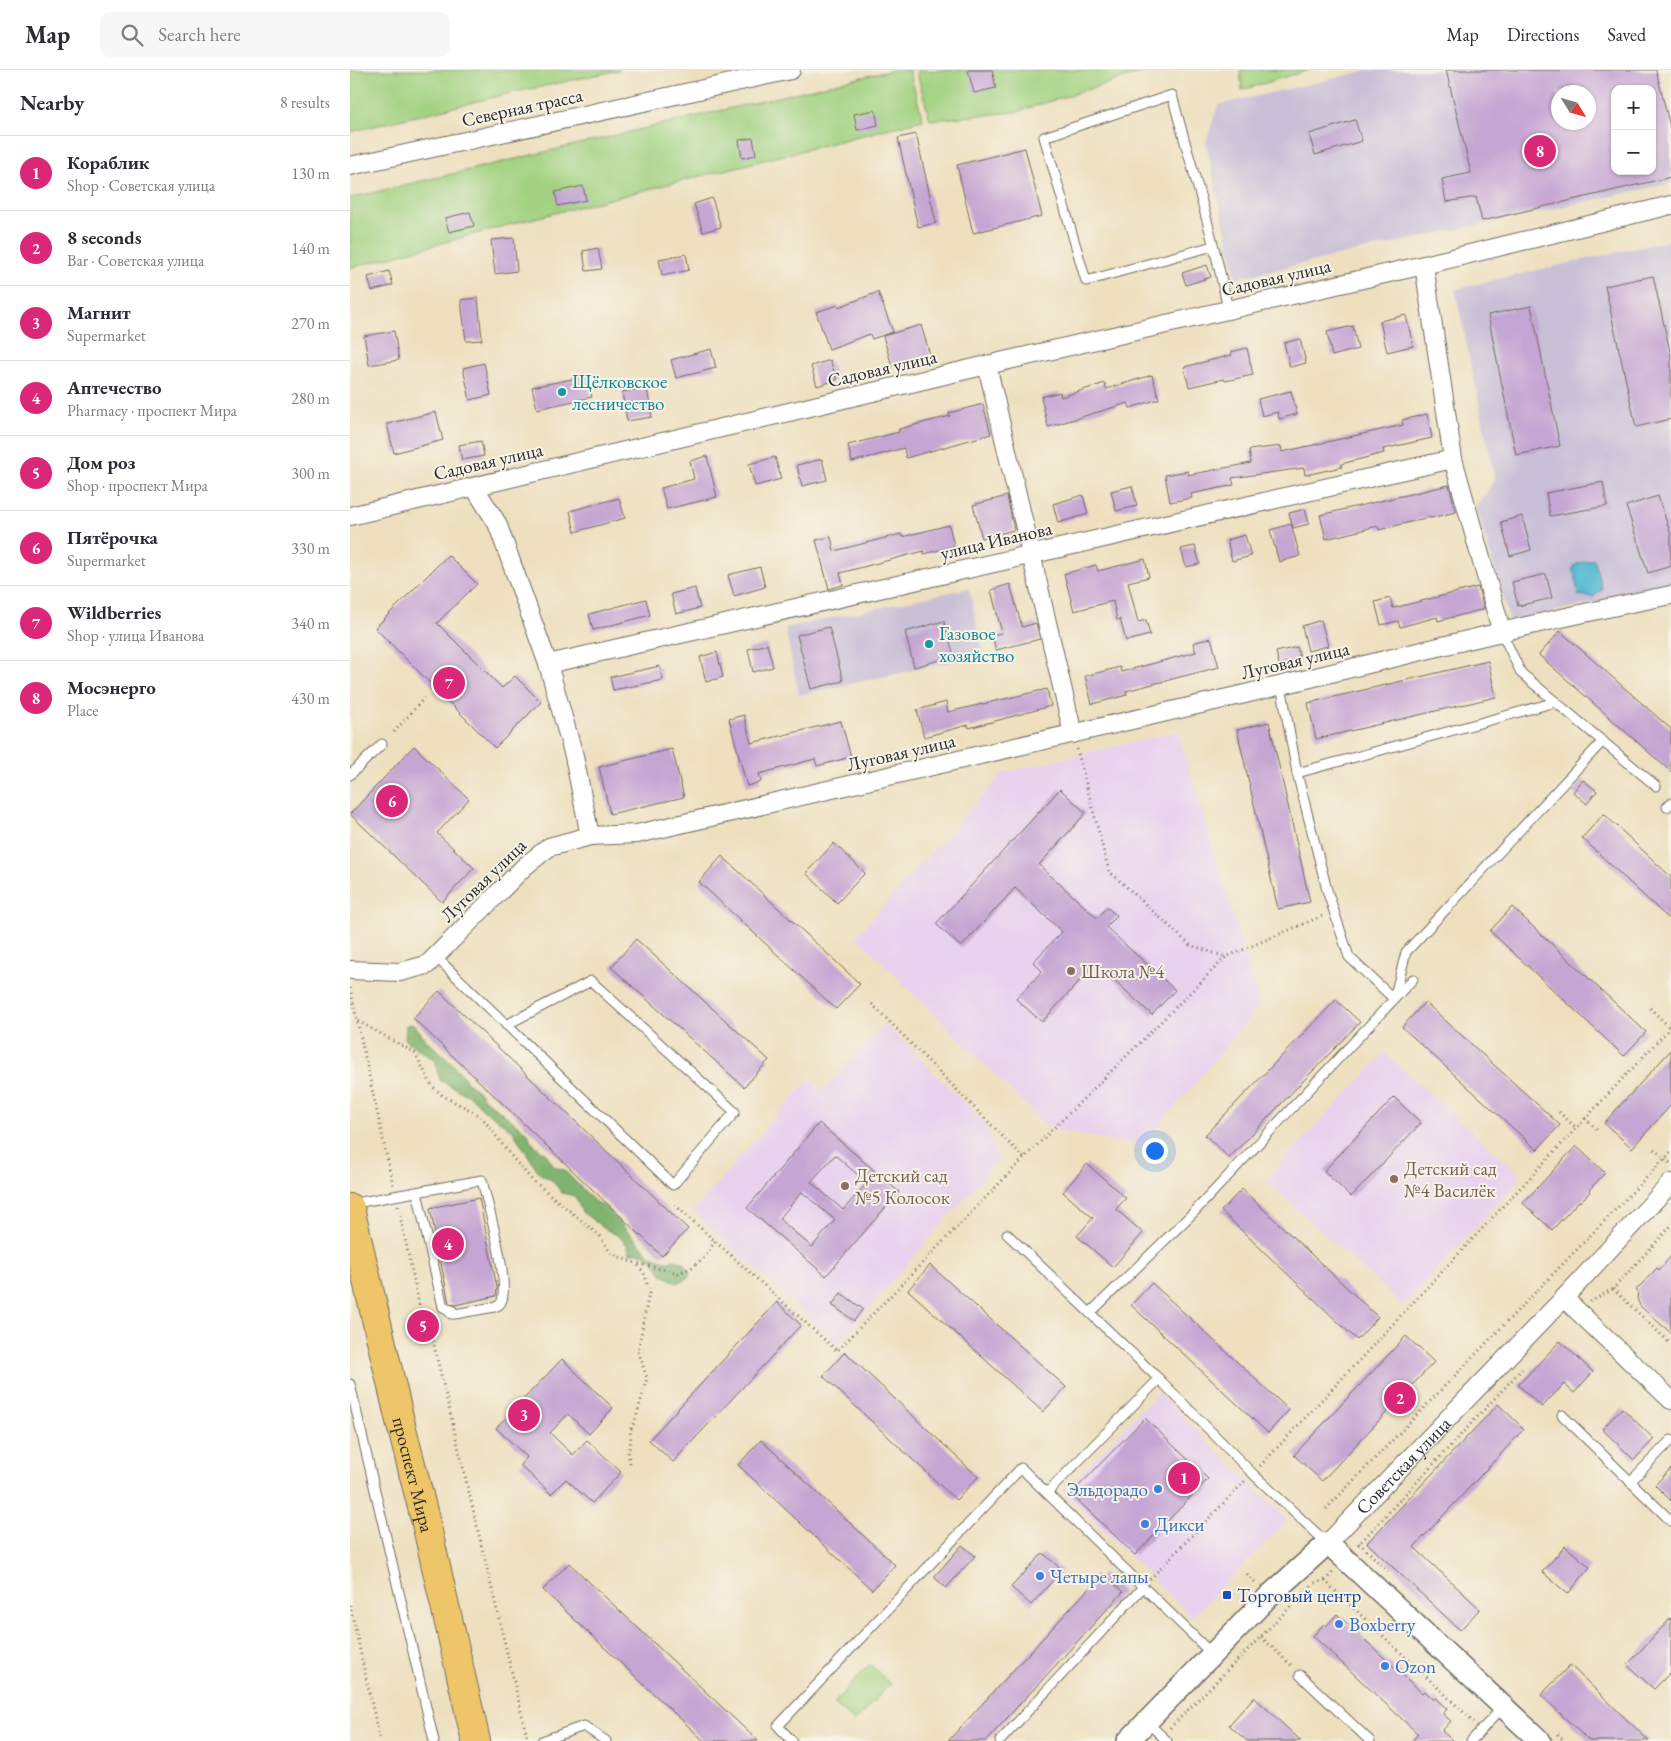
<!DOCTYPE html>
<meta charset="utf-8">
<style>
:root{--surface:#fff;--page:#f7f7f7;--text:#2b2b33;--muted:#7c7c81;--line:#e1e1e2;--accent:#db2777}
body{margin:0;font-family:"EB Garamond",serif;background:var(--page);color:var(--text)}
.controls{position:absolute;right:15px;top:15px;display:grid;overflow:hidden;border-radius:10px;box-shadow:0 1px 4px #0004}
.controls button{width:45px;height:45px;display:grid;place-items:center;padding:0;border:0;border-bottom:1px solid var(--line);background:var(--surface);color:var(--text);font:25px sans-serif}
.compass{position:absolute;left:1201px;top:15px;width:45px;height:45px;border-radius:50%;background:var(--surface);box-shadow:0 1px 4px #0004;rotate:127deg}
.you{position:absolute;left:804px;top:1080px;width:18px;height:18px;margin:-12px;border:4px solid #fff;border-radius:50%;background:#1a73e8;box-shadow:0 0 0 8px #1a73e833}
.badge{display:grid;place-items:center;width:32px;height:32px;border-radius:50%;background:var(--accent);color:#fff;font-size:16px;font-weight:700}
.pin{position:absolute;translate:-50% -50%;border:2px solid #fff;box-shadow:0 1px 5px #0006}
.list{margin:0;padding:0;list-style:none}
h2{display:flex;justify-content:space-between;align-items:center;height:65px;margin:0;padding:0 20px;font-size:21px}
h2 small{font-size:16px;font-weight:400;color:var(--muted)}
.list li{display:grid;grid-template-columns:32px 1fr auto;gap:15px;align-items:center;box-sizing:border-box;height:75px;padding:0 20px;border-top:1px solid var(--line)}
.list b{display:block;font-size:19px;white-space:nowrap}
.list p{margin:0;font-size:16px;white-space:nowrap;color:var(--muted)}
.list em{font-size:16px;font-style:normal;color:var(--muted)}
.icon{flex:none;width:28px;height:28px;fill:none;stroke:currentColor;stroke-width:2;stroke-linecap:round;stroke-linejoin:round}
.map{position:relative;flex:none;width:1321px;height:1671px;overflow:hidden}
header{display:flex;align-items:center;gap:30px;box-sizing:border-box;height:70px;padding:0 25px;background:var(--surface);border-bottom:1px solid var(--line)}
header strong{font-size:24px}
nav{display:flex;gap:28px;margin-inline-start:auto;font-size:18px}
.search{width:350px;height:45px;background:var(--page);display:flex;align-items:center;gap:12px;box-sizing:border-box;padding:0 18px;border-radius:10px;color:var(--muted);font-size:19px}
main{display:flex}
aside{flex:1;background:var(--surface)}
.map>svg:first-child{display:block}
</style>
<header>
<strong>Map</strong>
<div class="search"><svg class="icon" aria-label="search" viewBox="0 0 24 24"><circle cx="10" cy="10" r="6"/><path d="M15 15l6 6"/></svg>Search here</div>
<nav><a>Map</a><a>Directions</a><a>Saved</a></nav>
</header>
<main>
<aside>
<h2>Nearby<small>8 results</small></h2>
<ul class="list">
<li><span class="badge">1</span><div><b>Кораблик</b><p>Shop · Советская улица</p></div><em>130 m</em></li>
<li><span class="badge">2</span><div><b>8 seconds</b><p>Bar · Советская улица</p></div><em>140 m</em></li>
<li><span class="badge">3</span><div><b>Магнит</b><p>Supermarket</p></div><em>270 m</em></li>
<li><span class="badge">4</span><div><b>Аптечество</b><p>Pharmacy · проспект Мира</p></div><em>280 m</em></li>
<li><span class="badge">5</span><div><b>Дом роз</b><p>Shop · проспект Мира</p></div><em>300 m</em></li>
<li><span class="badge">6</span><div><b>Пятёрочка</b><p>Supermarket</p></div><em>330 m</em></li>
<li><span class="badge">7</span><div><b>Wildberries</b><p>Shop · улица Иванова</p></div><em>340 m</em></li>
<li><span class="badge">8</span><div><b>Мосэнерго</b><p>Place</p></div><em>430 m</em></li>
</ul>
</aside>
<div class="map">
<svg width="1321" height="1671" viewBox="0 0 1321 1671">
<rect width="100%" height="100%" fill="#f7f3e8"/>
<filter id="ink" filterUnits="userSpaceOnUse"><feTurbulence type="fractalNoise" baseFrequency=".02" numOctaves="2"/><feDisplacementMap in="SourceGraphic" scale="10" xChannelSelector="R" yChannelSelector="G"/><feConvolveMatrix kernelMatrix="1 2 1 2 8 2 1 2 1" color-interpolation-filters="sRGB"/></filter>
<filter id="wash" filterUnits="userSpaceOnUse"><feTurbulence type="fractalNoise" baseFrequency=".0096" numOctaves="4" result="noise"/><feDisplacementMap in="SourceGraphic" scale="20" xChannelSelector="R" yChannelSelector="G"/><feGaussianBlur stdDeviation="1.12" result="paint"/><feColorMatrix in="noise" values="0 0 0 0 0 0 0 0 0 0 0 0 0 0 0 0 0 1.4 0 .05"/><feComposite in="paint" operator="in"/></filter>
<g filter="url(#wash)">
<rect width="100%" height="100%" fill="#eee0bf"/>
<g fill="#e8d2ee">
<polygon points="828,661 910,936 792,1076 699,1059 506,866 653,703"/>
<polygon points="535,954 635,1053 648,1090 487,1274 343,1141 458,1010 472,1021"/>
<polygon points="1035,983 1172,1107 1053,1236 915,1110"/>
<polygon points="808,1323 938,1450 842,1547 713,1421"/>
</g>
<g fill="#c9bfd7" fill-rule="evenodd">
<path d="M1020,0H1308L1321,49V113L886,208L856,73L868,35ZM1265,19H1302V101H1265ZM1208,22H1238V52H1208Z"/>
<polygon points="1321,170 1321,513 1275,526 1160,551 1126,436 1145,410 1105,219"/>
<polygon points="619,518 633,585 449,625 435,558"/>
</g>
<g fill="#a2d281" stroke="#667e56">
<polygon points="0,0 270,0 157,24 0,62"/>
<polygon points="542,0 559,0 573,50 169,152 0,198 0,128"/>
<polygon points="566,0 800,0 666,42 580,50"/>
<polygon points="890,0 959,0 892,20"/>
<polygon points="520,1594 540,1614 504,1652 484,1633"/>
</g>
<polygon fill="#81b46f" stroke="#56704d" points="64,954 76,970 101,992 121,1016 130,1022 132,1027 179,1064 180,1071 197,1085 204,1097 214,1100 244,1131 255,1137 300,1185 315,1191 324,1190 335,1193 340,1205 335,1210 327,1213 313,1205 303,1191 294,1183 279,1183 278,1176 269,1166 255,1159 232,1142 225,1126 212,1123 202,1110 190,1104 162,1060 133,1039 121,1027 90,1010 84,990 55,970 56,955"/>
<polygon fill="#53bad1" stroke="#3f727e" points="1244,489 1252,520 1243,527 1228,525 1225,505 1222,500 1226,494"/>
<g id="blocks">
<g fill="#c5a5d3" fill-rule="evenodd">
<polygon points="618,0 642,0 646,18 624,23"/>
<path d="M1096,0H1306L1321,61V107L1132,151L1126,127L1096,132L1092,109L1121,103ZM1265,19H1302V101H1265ZM1208,22H1238V52H1208Z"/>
<polygon points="525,40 528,55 507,60 504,44"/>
<polygon points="1005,50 1012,71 965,85 959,64"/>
<polygon points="566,64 586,153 568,157 548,68"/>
<polygon points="403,68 406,85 392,88 389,70"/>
<polygon points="675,78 692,146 623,163 607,95"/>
<polygon points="233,116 236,130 208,136 205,122"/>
<polygon points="362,128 371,157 353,162 344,134"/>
<polygon points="120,142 124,156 99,162 95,148"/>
<polygon points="164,168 167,201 145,204 141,170"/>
<polygon points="248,178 252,199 236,201 233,181"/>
<polygon points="336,184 339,200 312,206 309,189"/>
<polygon points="857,195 861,207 836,215 832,203"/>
<polygon points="39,201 43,215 22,221 18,207"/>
<polygon points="1303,206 1321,286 1321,349 1286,357 1255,216"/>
<polygon points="528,222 543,262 522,269 520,264 479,279 466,242 488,235 489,237"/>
<polygon points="128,228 132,270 116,271 111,230"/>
<polygon points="1181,236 1210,376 1166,385 1138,245"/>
<polygon points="1056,245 1063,276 1037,282 1030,251"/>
<polygon points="571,255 580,285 542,296 533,266"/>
<polygon points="1003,256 1008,279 982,286 977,262"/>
<polygon points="44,261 49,290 19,295 14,266"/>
<polygon points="950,269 956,293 940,297 934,273"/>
<polygon points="897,278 903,305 875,311 874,309 839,317 834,297 882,285 881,282"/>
<polygon points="361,279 366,298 326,308 321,290"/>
<polygon points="480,290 487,310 467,316 461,296"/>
<polygon points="134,293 141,325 120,330 113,298"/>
<polygon points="802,305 809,329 780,338 778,333 698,357 691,327 710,322 711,327 755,313 756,319"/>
<polygon points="237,306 242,327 187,339 182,317"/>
<polygon points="297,318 302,347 277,351 272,322"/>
<polygon points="941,321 947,344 929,349 928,342 912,346 908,329"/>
<polygon points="633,334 641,364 556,388 554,378 502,392 498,375 549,362 549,359 600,346 599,343"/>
<polygon points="86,342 93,370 44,383 37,354"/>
<polygon points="1077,344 1082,368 1033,379 1034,383 991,394 992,397 955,405 954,398 882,408 884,415 841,424 842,428 820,432 815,405 838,401 838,405 901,393 899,380 931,376 932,382 1053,355 1052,350"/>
<polygon points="131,371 134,386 112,390 109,375"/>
<polygon points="357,386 367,427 317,439 311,418 344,409 340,391"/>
<polygon points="425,387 431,409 405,416 399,394"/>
<polygon points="472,389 477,410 452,416 447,395"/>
<polygon points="1253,412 1257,436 1200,446 1196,423"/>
<polygon points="1099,415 1106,442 1080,448 1079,447 1029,460 1028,456 976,469 970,445"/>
<polygon points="782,416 787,436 766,441 761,421"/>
<polygon points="733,425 738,444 708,453 703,434"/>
<polygon points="657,426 664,460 632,468 623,435"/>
<polygon points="1308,426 1321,465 1321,496 1298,503 1276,436"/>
<polygon points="269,428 275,448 225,462 220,441"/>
<polygon points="955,439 959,454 943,458 939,443"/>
<polygon points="1172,446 1181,480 1160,486 1151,452"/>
<polygon points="941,454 950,486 929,492 920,460"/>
<polygon points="599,455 604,476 574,484 574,481 490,503 493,515 479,519 466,470 481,467 484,481 551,464 552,467"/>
<polygon points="895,465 901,486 882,491 877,470"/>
<polygon points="845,476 850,494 836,497 831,479"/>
<polygon points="98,485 127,514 87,553 152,618 165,606 191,632 145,678 25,558"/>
<polygon points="795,489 799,507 778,512 788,552 796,550 800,565 776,571 770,549 767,550 763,531 724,541 714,504 746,495 748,501"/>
<polygon points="410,497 415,517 384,526 378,505"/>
<polygon points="1196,504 1202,528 1168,536 1162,512"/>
<polygon points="660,514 672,557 686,553 690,569 646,580 642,565 652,563 641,520"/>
<polygon points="1128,517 1134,539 1088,551 1087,547 1050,557 1048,551 1031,555 1025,532 1040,528 1043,538"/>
<polygon points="345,518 350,538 326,544 321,524"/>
<polygon points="296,529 300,545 243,560 239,544"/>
<polygon points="971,550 978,576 958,581 952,556"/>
<polygon points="594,551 604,586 564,597 555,562"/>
<polygon points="479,557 493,611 461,619 447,565"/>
<polygon points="1210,561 1321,659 1321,702 1189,585"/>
<polygon points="861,568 869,597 776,621 777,625 742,634 735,606 770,597 771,602 846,582 843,573"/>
<polygon points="417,574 423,597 403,602 398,579"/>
<polygon points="947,577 950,589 929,595 926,582"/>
<polygon points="367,582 373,607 356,612 350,587"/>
<polygon points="1138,591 1146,627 966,669 958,633"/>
<polygon points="310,596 313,610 263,620 260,607"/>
<polygon points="697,619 701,636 619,658 618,655 574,667 567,640 596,632 598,642"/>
<polygon points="394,645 401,673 491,651 501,687 467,696 465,689 409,704 411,712 397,716 379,649"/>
<polygon points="919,652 960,832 928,839 887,660"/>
<polygon points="64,676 119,729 87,763 124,798 92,832 0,744"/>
<polygon points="322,679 334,727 260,744 249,697"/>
<polygon points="1233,710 1247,721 1237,734 1223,722"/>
<polygon points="710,719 736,743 689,795 747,848 757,837 767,846 756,857 825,920 802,945 746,893 692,952 666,929 692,901 683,892 712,862 665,818 611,877 586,854"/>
<polygon points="1254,744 1321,807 1321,851 1232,768"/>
<polygon points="484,773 515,803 487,833 456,803"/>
<polygon points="372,786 510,914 486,939 349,812"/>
<polygon points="1162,837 1296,962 1274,986 1140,861"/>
<polygon points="286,869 419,990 394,1017 261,897"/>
<polygon points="89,921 338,1159 312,1186 63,948"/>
<polygon points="986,930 1010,952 879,1088 855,1065"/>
<polygon points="1075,932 1210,1055 1187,1080 1052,957"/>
<polygon points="1321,980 1321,1035 1282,1078 1254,1053"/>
<polygon points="1044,1027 1071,1053 1001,1127 974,1101"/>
<path d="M469,1053L549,1122L476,1206L397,1138ZM485,1085L517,1113L493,1140L461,1112ZM452,1122L485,1150L462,1177L429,1149Z"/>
<polygon points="1226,1076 1255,1103 1239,1120 1240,1122 1230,1132 1229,1131 1202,1160 1173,1133"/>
<polygon points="737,1094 776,1128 766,1139 793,1163 763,1197 727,1166 743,1148 713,1122"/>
<polygon points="892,1119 1028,1247 1007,1270 871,1141"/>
<polygon points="129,1128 147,1218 146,1226 105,1235 99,1233 80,1138"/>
<polygon points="1321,1186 1321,1263 1290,1236 1287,1228 1288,1222 1286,1220 1307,1198 1309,1200"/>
<polygon points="580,1195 716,1317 693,1342 558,1220"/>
<polygon points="802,1213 939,1340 918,1363 781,1235"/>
<polygon points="491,1223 513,1239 504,1251 482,1235"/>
<polygon points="427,1232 451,1255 323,1392 299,1370"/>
<polygon points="1056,1266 1084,1292 972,1411 944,1385"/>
<polygon points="1210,1271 1243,1302 1224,1323 1214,1314 1192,1337 1168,1315"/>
<polygon points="495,1282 628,1407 606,1430 473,1306"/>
<polygon points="212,1289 263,1338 239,1364 218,1344 200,1363 223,1385 237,1370 271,1402 242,1433 216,1409 201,1424 170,1395 177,1387 146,1358"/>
<polygon points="1148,1334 1174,1359 1064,1477 1130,1539 1110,1560 1017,1473"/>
<polygon points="1272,1338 1304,1369 1284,1390 1252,1359"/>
<polygon points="795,1348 858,1409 785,1485 721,1424"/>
<polygon points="411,1370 545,1495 522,1520 388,1395"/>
<polygon points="1321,1398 1321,1431 1305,1415"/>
<polygon points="612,1475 625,1486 596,1518 584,1507"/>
<polygon points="1215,1476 1240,1497 1218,1524 1192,1502"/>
<polygon points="693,1483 712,1500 681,1535 661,1517"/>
<polygon points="219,1493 408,1671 354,1671 193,1520"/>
<polygon points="753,1503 773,1522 636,1671 598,1671"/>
<polygon points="987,1544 1072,1623 1074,1621 1083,1630 1085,1628 1097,1639 1093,1644 1101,1651 1092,1661 1103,1671 1062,1671 1068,1664 963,1566 974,1554 976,1556"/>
<polygon points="1321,1548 1321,1602 1304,1619 1277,1595"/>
<polygon points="1220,1595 1299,1671 1239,1671 1191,1625"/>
<polygon points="904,1627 951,1671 897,1671 879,1655"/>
</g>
</g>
</g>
<g filter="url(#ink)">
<use href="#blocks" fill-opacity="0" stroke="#6f6a5f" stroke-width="1"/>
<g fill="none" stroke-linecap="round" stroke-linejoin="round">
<defs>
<g id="service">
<path d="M863,176L736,211L694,67L822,25C841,96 864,167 878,240"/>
<polyline points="1152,563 1171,603 1306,716"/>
<polyline points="931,615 947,703 977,820 999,887 1044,929 1056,882 1253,671"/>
<polyline points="947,703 1206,632"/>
<polyline points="0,705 32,674"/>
<polyline points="1317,737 1321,733"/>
<polyline points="86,887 323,1115 385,1042 241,911 156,955"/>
<polyline points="67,1122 93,1237 102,1240"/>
<path d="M0,1134L132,1110C138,1137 159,1207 152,1230C151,1234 149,1236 144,1237L105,1244H101L97,1239"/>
<polyline points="657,1164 809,1309 902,1403 977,1473"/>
<polyline points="740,1243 845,1141 1063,909"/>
<polyline points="0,1314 84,1671"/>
<polyline points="1212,1345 1321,1451"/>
<polyline points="1280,1412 1321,1370"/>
<polyline points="697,1423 809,1309"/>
<polyline points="950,1605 1020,1671"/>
<polyline points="797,1652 817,1671"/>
<polyline points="192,1671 234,1656 256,1671"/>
<polyline points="442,1671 428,1656 671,1398 862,1584"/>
<polyline points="650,1671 793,1517"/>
<polyline points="1121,1671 1153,1637"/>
</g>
<g id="minor">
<polyline points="0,96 441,0"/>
<polyline points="1074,195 1103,389 1152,563"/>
<polyline points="637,295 723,664"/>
<polyline points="124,417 147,453 198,594 224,686 240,766"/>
<polyline points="0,446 637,295 1074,195 1321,135"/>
<polyline points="198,594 1103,389"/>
<path d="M0,900L50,902L77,895L174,797L199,777L240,766L287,764C490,717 693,671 895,624C1037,590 1178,553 1321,525"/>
<polyline points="1214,1228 1321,1330"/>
<path id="s1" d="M978,1473L1214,1228L1321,1113"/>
</g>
<polyline id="tertiary" points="778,1671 919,1526 978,1473 1190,1671"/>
<g id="primary">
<path id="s2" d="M0,1138L50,1351L76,1453L126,1671"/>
</g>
</defs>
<use href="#service" stroke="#6f6a5f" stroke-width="11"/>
<use href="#minor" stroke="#6f6a5f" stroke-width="20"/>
<use href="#tertiary" stroke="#6f6a5f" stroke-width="24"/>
<use href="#primary" stroke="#6f6a5f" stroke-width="30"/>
<g stroke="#6f6a5f" stroke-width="3" stroke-dasharray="1 4" stroke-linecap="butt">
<polyline points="44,662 74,628"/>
<polyline points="727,679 759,801 840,875 876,887"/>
<polyline points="0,918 43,1115"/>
<polyline points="522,934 674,1088"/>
<polyline points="1300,938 1320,958"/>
<polyline points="8,951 65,983 82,1016 93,1026 124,1042 134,1050 162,1087 181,1109 250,1166 260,1182 278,1191 328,1203 341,1198 355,1187 365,1171"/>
<polyline points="1209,1042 1226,1058"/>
<polyline points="1235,1048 1247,1059"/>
<polyline points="1304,1079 1321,1094"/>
<polyline points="325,1135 487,1281 674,1088 876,887 972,846"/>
<polyline points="48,1136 74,1257 83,1271 178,1671"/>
<polyline points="1263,1219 1321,1274"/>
<polyline points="1240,1232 1263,1219 1321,1156"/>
<polyline points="280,1393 278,1384 281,1370 280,1361 286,1348 297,1308 288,1281 299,1223 295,1205 287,1194"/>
<polyline points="910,1396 1321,957"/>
<polyline points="976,1439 1321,1082"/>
<polyline points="1009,1473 1038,1501"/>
<polyline points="1008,1475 1172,1299"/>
<polyline points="897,1504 907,1514"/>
<polyline points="800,1509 895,1411"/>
<polyline points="975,1511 983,1502"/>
<polyline points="0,1535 30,1671"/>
<polyline points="911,1567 943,1597"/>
<polyline points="820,1658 964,1513 975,1511 1124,1652"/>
<polyline points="1208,1664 1214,1671"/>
</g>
<use href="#service" stroke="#fff" stroke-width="9"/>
<use href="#minor" stroke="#fff" stroke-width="18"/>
<use href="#tertiary" stroke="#fff" stroke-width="21"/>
<use href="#primary" stroke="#eec569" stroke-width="28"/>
</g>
</g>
<g fill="#0f9aa8" stroke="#f7f3e8" stroke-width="2">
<circle cx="212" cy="322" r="5"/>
<circle cx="579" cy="574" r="5"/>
</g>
<g fill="#8d6e63" stroke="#f7f3e8" stroke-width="2">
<circle cx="721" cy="901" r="5"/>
<circle cx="1044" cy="1109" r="5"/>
<circle cx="495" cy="1116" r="5"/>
</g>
<g fill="#3f7fe0" stroke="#f7f3e8" stroke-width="2">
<circle cx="808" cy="1419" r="5"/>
<circle cx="795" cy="1454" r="5"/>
<circle cx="690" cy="1506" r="5"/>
<circle cx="989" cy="1554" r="5"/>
<circle cx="1035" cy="1596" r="5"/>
</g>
<rect fill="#1a4fb4" stroke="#f7f3e8" stroke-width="2" x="872" y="1520" width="10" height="10" rx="2.5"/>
<g text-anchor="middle" stroke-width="4" stroke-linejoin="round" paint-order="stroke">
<g font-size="19" fill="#2b2b2b" stroke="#f7f3e8">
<text transform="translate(172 37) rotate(-12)" y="7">Северная трасса</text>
<text transform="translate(926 207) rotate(-13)" y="7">Садовая улица</text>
<text transform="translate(532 298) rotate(-13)" y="7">Садовая улица</text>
<text transform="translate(138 391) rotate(-13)" y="7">Садовая улица</text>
<text transform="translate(646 470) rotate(-13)" y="7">улица Иванова</text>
<text transform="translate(945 590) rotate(-13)" y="7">Луговая улица</text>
<text transform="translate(551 682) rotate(-13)" y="7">Луговая улица</text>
<text transform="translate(133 810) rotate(-44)" y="7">Луговая улица</text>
<text dy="7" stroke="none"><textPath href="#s1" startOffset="108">Советская улица</textPath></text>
<text dy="7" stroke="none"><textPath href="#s2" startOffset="274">проспект Мира</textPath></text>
</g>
<g font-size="19" fill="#0d838f" stroke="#f7f3e8" text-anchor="start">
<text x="222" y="318">Щёлковское<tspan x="222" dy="22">лесничество</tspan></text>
<text x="589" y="570">Газовое<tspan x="589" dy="22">хозяйство</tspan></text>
</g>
<g font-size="19" fill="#785e54" stroke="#f7f3e8" text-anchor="start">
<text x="731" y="908">Школа №4</text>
<text x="1054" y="1105">Детский сад<tspan x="1054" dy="22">№4 Василёк</tspan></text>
<text x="505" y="1112">Детский сад<tspan x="505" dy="22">№5 Колосок</tspan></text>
</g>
<g font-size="19" fill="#366cbe" stroke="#f7f3e8" text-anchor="start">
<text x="798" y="1426" text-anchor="end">Эльдорадо</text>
<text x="805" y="1461">Дикси</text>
<text x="700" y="1513">Четыре лапы</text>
<text x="999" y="1561">Boxberry</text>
<text x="1045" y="1603">Ozon</text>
</g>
<g font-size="19" fill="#164399" stroke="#f7f3e8" text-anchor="start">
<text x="887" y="1532">Торговый центр</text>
</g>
</g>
</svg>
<div class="controls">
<button>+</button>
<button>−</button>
</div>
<svg class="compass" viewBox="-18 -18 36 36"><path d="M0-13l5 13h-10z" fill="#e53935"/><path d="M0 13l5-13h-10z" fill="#7c7c81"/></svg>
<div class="you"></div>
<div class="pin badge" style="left:834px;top:1408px">1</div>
<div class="pin badge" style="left:1050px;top:1328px">2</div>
<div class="pin badge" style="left:174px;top:1345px">3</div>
<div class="pin badge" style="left:98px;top:1174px">4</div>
<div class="pin badge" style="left:73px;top:1256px">5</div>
<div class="pin badge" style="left:42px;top:731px">6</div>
<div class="pin badge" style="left:99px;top:613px">7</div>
<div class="pin badge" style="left:1190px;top:81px">8</div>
</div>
</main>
